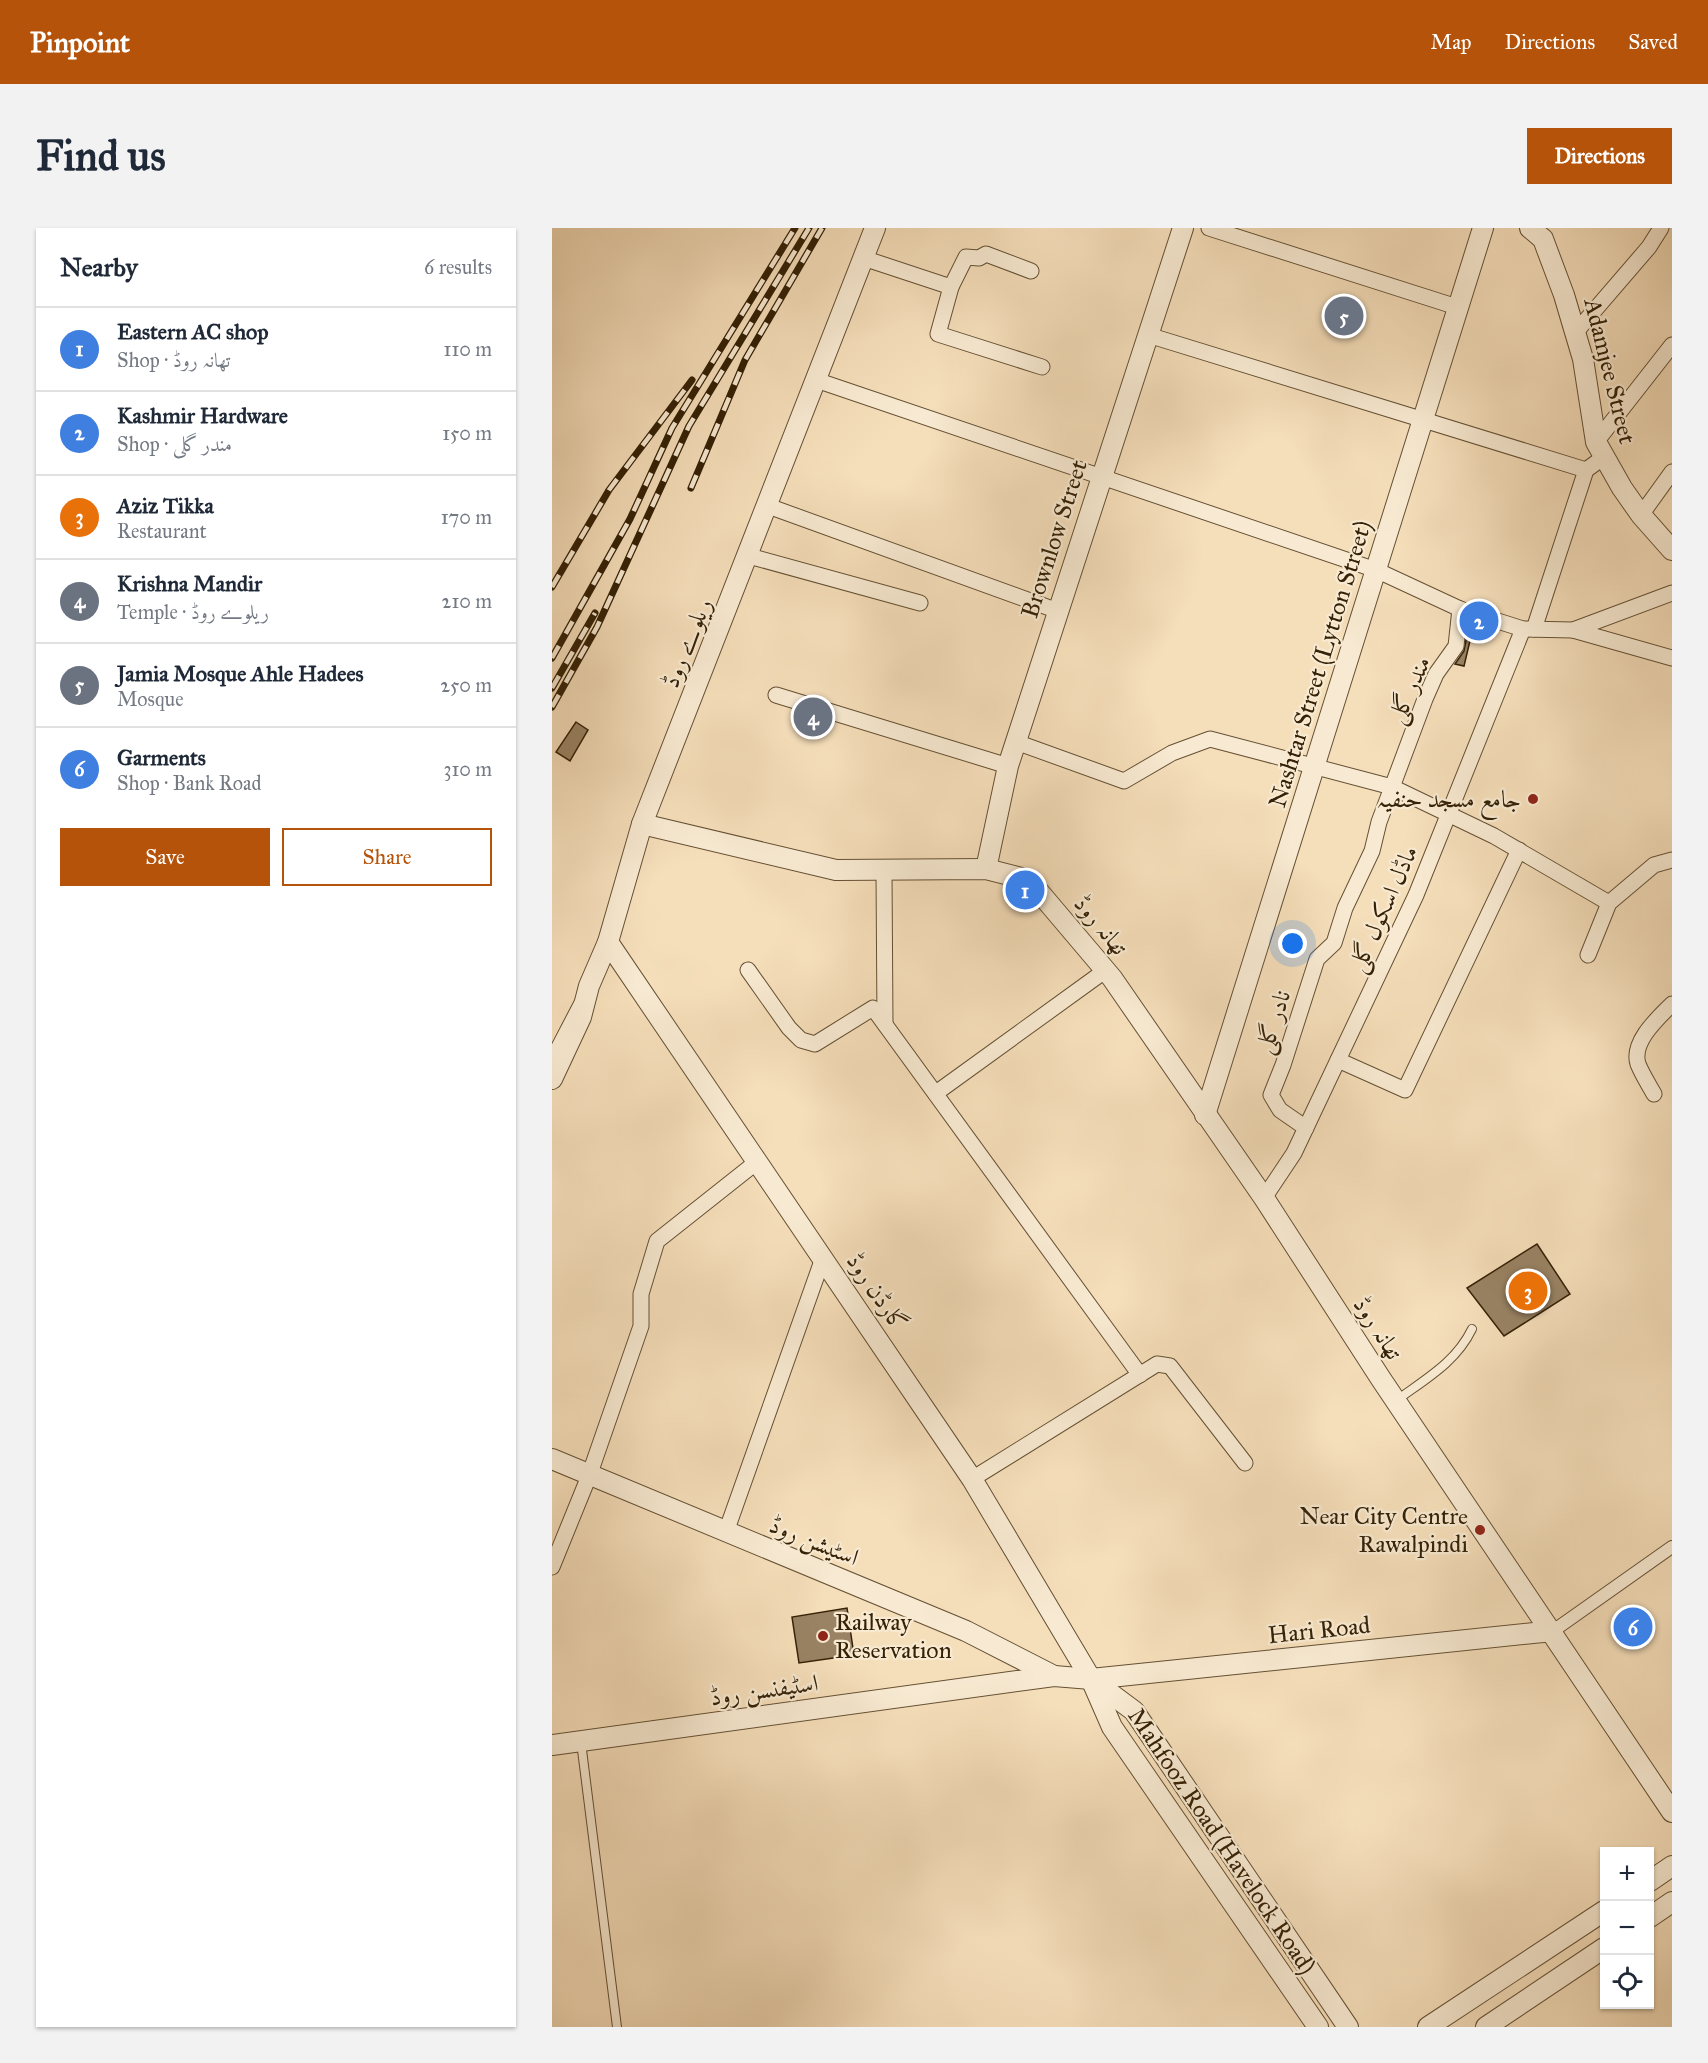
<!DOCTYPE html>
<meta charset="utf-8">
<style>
:root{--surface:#fff;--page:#f2f2f3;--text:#1f2937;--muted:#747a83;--line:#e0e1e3;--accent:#b45309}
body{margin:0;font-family:"IM FELL Great Primer",Amiri,serif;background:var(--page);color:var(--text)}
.controls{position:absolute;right:18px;bottom:18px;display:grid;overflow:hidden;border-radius:0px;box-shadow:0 2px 4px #0004}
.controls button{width:54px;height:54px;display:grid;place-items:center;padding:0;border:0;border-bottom:2px solid var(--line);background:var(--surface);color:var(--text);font:30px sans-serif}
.you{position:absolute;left:741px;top:716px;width:21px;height:21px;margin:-15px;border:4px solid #fff;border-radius:50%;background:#1a73e8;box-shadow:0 0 0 9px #1a73e833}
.badge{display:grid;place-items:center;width:39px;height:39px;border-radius:50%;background:var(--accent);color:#fff;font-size:20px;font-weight:700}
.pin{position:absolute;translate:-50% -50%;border:3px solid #fff;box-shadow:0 2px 6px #0006}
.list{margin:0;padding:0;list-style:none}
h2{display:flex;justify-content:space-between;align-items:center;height:78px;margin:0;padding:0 24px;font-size:26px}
h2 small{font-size:20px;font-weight:400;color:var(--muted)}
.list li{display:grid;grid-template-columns:39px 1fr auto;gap:18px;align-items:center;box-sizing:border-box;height:84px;padding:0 24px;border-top:2px solid var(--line)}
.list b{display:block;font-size:22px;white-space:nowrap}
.list p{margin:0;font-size:20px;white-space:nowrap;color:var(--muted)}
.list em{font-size:20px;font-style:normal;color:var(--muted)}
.actions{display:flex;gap:12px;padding:18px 24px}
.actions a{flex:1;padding:14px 0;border:2px solid var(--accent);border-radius:0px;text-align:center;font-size:21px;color:var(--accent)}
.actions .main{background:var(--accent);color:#fff}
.icon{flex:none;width:33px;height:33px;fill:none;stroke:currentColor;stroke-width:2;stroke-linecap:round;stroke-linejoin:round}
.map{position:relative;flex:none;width:1120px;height:1799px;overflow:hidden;border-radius:0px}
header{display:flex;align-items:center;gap:36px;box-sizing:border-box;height:84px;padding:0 30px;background:var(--accent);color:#fff}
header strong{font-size:28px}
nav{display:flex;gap:33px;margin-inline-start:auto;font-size:21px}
.intro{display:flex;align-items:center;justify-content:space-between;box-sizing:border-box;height:144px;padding:0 36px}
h1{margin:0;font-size:42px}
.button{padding:15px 27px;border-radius:0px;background:var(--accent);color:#fff;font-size:21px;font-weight:700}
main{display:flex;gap:36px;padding:0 36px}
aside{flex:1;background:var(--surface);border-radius:0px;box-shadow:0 2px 4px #0004}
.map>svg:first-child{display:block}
</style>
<header>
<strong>Pinpoint</strong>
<nav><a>Map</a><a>Directions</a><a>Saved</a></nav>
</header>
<div class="intro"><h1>Find us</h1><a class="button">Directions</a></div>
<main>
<aside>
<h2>Nearby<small>6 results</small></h2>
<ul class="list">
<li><span class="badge" style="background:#3f7fe0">1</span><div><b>Eastern AC shop</b><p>Shop · تھانہ روڈ</p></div><em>110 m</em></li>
<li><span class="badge" style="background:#3f7fe0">2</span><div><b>Kashmir Hardware</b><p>Shop · مندر گلی</p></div><em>150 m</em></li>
<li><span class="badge" style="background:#e8710a">3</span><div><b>Aziz Tikka</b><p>Restaurant</p></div><em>170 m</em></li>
<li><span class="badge" style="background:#6b7280">4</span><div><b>Krishna Mandir</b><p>Temple · ریلوے روڈ</p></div><em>210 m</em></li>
<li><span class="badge" style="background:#6b7280">5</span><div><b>Jamia Mosque Ahle Hadees</b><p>Mosque</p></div><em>250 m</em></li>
<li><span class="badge" style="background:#3f7fe0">6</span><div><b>Garments</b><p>Shop · Bank Road</p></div><em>310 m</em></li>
</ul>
<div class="actions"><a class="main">Save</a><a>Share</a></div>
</aside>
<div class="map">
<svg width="1120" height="1799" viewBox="0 0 1120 1799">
<rect width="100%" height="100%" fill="#f5deba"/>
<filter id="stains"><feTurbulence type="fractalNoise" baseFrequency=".00333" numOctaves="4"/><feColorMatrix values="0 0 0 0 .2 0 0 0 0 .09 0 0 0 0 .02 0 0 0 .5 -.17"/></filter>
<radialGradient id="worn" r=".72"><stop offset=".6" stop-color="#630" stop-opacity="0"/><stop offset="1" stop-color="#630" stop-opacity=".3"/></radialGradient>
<g fill="#998364" stroke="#352106" stroke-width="1.5">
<polygon points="921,400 912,438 903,436 912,423 915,407"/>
<polygon points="24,494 36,502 18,533 4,524"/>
<polygon points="985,1016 1018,1066 952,1108 915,1060"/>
<polygon points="295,1380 302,1427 247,1435 240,1389"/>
</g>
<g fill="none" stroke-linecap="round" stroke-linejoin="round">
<defs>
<g id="service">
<polyline points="0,825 26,775"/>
<path d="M845,1172C875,1150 904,1134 920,1101"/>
<polyline points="29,1514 65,1799"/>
</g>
<polyline id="pedestrian" points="1001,1403 1120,1319"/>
<g id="minor">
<polyline points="657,0 905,79"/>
<polyline points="311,30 399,59"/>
<polyline points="479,43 434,26 427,30 414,29 399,59 386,106 490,139"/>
<polyline points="1023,105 1097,19 1109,0"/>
<polyline points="596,107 1034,242"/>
<polyline points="264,152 824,342 908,381 971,401 1021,402 1120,365"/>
<polyline points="1044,214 1120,117"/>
<polyline points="216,278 506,383"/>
<polyline points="1089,287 1120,244"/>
<polyline points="197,328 368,375"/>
<polyline points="982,401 1034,242 1052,229"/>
<polyline points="1021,402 1120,430"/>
<polyline points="224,467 456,538"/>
<polyline points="464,514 572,553 620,525 658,511 840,559 942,608 1057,675"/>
<polyline points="332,643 333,796"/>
<polyline points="1036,727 1057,675 1102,637 1120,632"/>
<polyline points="196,742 237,800 249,812 263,816 321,780 588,1147"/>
<polyline points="786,832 853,862 967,622"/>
<polyline points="384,865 554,742"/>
<path d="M1102,866C1097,857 1090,846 1086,836C1079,814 1106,790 1120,776"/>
<polyline points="754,900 728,882 719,867 731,837 765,731 782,715 793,680 820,623 827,594 873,471 884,446 904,418 908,381"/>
<polyline points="712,970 742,925 864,667 971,401"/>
<polyline points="420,1251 605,1136 618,1138 693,1235"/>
<polyline points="174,1304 271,1030"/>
<polyline points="0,1339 37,1248 89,1098 89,1066 105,1013 206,933"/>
</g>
<g id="tertiary">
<polyline points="978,0 991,11 1012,67 1031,131 1044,214 1070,260 1089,287 1120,322"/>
<polyline points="90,596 284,642 434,641 477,652 560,750 712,970 829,1151 1120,1584"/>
<polyline points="434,641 456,538 631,0"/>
<polyline points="56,714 420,1251 539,1451 560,1499 766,1799"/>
<polyline points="0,851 29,789 37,758 56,714 90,596 323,0"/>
<polyline points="653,887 931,0"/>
<polyline points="0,1231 414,1403 502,1448"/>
<polyline points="539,1451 1001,1403"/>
<polyline points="0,1517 502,1448 539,1451 582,1483 796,1799"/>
<polyline points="1098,1653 1120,1638"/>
<polyline points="1098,1689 1120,1674"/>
<polyline points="876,1799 1052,1683"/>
<polyline points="934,1799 1052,1720"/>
</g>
</defs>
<use href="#service" stroke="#655033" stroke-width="10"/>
<use href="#pedestrian" stroke="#655033" stroke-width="14"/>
<use href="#minor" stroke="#655033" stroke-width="17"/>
<use href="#tertiary" stroke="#655033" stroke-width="22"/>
<use href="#service" stroke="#f8ead2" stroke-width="8"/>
<use href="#pedestrian" stroke="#f8ead2" stroke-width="12"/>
<use href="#minor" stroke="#f8ead2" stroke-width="15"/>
<use href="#tertiary" stroke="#f8ead2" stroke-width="20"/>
<defs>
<g id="rail">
<polyline points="139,260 193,132 270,0"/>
<polyline points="0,359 57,262 140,152"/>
<polyline points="0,430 78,291 120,200 243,0"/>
<polyline points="0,460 43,385"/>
<polyline points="0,479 45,399 137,198 257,0"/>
</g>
</defs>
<use href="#rail" stroke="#352106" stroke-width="7"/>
<use href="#rail" stroke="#f8ead2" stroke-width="4.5" stroke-dasharray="14" stroke-linecap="butt"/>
</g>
<g fill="#8f2418" stroke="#f8ead2" stroke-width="2">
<circle cx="981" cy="571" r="6"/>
<circle cx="928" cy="1302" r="6"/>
<circle cx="271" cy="1408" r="6"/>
</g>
<g text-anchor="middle" stroke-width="4.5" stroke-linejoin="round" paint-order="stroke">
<g font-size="24" fill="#352106" stroke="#f8ead2">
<text transform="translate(1058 143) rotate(76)" y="8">Adamjee Street</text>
<text transform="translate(502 311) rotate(-72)" y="8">Brownlow Street</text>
<text transform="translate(135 415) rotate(-68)" y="8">ریلوے روڈ</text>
<text transform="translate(768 436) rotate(-73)" y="8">Nashtar Street (Lytton Street)</text>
<text transform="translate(857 462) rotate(-66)" y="8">مندر گلی</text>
<text transform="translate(831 681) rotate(-66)" y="8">ماڈل اسکول گلی</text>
<text transform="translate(549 697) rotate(50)" y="8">تھانہ روڈ</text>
<text transform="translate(721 794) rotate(-72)" y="8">نادر گلی</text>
<text transform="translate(325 1064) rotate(56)" y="8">گارڈن روڈ</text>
<text transform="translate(826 1100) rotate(57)" y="8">تھانہ روڈ</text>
<text transform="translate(262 1313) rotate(22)" y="8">اسٹیشن روڈ</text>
<text transform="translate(767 1402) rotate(-6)" y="8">Hari Road</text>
<text transform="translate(212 1462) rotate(-8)" y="8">اسٹیفنسن روڈ</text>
<text transform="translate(670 1613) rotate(56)" y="8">Mahfooz Road (Havelock Road)</text>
</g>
<g font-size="24" fill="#352106" stroke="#f8ead2" text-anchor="end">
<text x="969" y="579">جامع مسجد حنفیہ</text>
<text x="916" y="1296">Near City Centre<tspan x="916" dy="28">Rawalpindi</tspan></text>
<text x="283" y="1402" text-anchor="start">Railway<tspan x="283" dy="28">Reservation</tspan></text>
</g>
</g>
<rect width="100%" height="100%" filter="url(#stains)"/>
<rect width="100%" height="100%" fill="url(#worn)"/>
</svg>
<div class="controls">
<button>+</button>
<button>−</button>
<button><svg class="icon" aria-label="locate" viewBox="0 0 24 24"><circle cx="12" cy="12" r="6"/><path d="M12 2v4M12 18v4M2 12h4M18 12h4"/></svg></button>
</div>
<div class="you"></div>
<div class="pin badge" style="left:473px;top:662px;background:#3f7fe0">1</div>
<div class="pin badge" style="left:927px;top:393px;background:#3f7fe0">2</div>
<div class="pin badge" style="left:976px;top:1063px;background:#e8710a">3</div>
<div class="pin badge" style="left:261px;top:489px;background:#6b7280">4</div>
<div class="pin badge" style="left:792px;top:88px;background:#6b7280">5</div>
<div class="pin badge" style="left:1081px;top:1399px;background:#3f7fe0">6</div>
</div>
</main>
